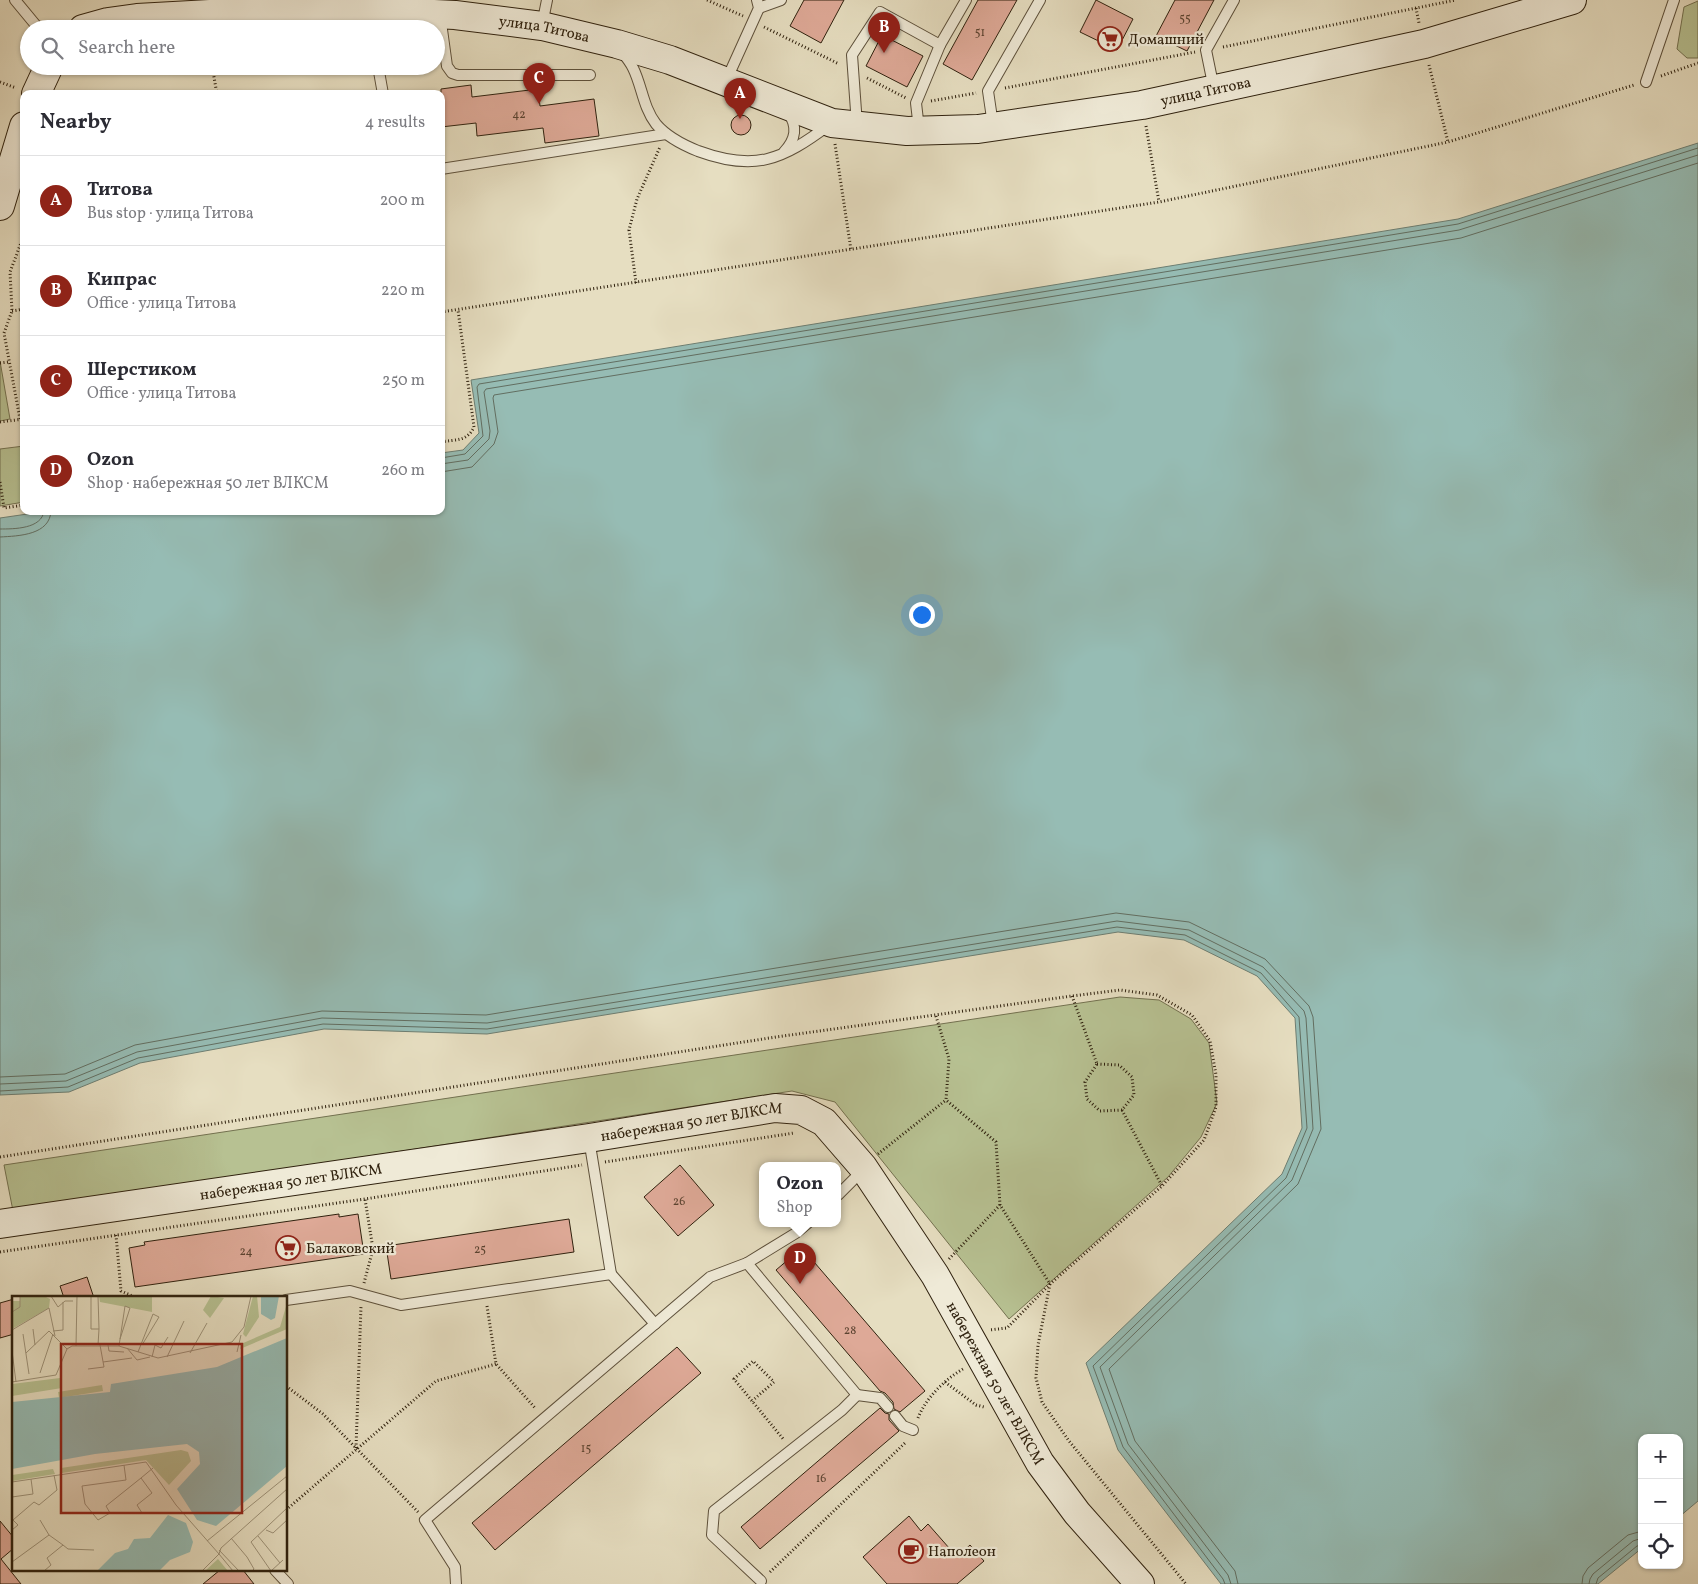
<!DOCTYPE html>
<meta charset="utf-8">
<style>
:root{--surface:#fff;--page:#f7f7f7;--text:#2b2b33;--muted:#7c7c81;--line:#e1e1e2;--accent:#8f2418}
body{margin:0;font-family:Vollkorn,serif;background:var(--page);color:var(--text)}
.controls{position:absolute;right:15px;bottom:15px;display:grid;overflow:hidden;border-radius:10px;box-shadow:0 1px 4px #0004}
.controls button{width:45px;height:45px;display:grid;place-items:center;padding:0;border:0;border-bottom:1px solid var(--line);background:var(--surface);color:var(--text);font:25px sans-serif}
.you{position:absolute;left:921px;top:614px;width:18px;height:18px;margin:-12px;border:4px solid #fff;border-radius:50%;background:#1a73e8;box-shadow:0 0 0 8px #1a73e833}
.badge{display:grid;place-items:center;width:32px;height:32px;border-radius:50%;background:var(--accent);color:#fff;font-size:16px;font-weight:700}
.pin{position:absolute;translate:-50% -41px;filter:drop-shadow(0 1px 2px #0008)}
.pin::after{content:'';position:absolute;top:26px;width:18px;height:15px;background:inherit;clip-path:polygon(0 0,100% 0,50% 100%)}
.popup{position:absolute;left:759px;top:1162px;width:82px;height:65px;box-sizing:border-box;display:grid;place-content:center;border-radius:10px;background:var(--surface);filter:drop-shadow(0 1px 4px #0005);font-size:16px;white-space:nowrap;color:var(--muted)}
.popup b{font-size:19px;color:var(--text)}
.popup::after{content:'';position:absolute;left:50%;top:100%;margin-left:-10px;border:10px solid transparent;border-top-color:var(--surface)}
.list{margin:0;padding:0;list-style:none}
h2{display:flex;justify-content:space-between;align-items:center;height:65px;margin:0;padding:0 20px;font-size:21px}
h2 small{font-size:16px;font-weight:400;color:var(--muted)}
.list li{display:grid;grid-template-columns:32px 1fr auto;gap:15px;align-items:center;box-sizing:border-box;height:90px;padding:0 20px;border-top:1px solid var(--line)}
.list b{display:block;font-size:19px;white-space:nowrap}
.list p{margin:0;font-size:16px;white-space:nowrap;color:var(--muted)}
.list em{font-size:16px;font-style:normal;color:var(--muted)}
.icon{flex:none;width:28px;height:28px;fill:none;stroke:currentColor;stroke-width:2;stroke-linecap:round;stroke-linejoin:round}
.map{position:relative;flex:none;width:1698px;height:1584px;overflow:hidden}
.search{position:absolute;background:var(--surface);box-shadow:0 1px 4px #0004;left:20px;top:20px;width:425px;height:55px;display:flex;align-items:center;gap:12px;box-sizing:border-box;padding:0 18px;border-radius:28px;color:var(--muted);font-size:19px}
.panel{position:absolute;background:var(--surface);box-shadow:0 1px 4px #0004;left:20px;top:90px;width:425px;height:425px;border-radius:10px}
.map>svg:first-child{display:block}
</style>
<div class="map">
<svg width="1698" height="1584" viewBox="0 0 1698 1584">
<rect width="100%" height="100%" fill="#e6dec1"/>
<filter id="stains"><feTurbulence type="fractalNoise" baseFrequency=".004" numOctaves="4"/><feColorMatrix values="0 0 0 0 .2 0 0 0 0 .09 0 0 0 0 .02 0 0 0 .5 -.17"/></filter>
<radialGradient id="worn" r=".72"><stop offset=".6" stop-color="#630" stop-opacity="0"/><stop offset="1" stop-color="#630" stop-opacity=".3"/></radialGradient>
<g fill="#b7c192" stroke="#737150">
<polygon points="1698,1 1698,58 1687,58 1677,49 1684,7"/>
<polygon points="0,361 10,419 0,421"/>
<polygon points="24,446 24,502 0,506 0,449"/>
<polygon points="1120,997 1159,1000 1191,1019 1209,1043 1217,1103 1201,1137 1168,1177 1009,1319 835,1102 792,1091 13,1211 4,1165"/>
</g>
<polygon fill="#96bcb4" stroke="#6d7e72" points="1698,143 1698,1501 1679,1517 1679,1438 1642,1438 1642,1548 1598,1584 1221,1584 1118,1450 1086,1363 1282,1174 1302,1128 1295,1018 1257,976 1184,940 1118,932 487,1034 324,1029 140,1063 69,1092 0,1095 0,518 48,511 441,511 441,453 463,450 479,433 471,380 1458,219"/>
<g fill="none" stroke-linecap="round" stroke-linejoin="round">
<g stroke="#626e61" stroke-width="1">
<polyline points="441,458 465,454 483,436 477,387 479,384 1458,224 1698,148"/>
<polyline points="441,464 468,460 489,439 490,431 484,392 486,389 1459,230 1698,155"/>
<polyline points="441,472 472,467 494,444 498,432 493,398 494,395 1461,238 1698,163"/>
<path d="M0,529C14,529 42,529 44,511"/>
<path d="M0,537C19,536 50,535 51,511"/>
<polyline points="0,1077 65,1074 135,1045 322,1011 486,1015 1116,913 1189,922 1265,959 1309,1006 1313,1017 1321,1129 1298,1184 1109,1369 1135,1441 1235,1571 1238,1584"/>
<polyline points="0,1084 66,1081 137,1052 322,1018 487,1023 1117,921 1189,930 1263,967 1304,1011 1306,1018 1313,1129 1292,1180 1100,1367 1128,1444 1228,1575 1231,1584"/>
<polyline points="0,1091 68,1087 138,1058 323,1024 487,1029 1117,927 1185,935 1261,973 1299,1017 1307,1128 1286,1178 1093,1366 1123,1447 1223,1579 1225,1584"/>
<polyline points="1582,1584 1583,1576 1588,1568 1628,1535 1642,1531"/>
<polyline points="1589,1584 1590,1579 1593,1574 1633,1541 1642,1538"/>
<polyline points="1596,1584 1598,1578 1637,1546 1642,1545"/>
</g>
</g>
<g fill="#dea997" stroke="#2f210e">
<polygon points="804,0 844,0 821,43 790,26"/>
<polygon points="978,0 1017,0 972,80 943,64"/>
<polygon points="1096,0 1133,19 1117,50 1080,32"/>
<polygon points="1175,0 1214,0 1187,51 1156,36"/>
<polygon points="882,35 923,56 907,87 866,66"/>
<polygon points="471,85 472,97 538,89 540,106 594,99 599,136 545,143 543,128 477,136 476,123 441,127 441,89"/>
<circle cx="741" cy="125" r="10"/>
<polygon points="680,1165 714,1205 678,1236 644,1197"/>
<polygon points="339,1214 339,1217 358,1214 364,1254 135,1287 129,1248 145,1245 144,1242"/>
<polygon points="569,1219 574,1252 391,1279 386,1246"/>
<polygon points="802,1248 925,1391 900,1412 894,1409 893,1402 885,1393 880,1391 776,1270"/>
<polygon points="87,1277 94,1298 64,1298 60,1286"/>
<polygon points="14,1299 14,1334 0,1338 0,1303"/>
<polygon points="677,1347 701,1373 495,1550 472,1523"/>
<polygon points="880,1408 885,1413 889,1414 889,1420 899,1431 760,1549 741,1527"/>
<polygon points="909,1516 921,1531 928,1524 957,1557 970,1545 984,1561 957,1584 887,1584 863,1557"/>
<polygon points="0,1521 14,1538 14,1548 1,1559 21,1584 0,1584"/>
<polygon points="220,1570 243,1570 254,1584 203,1584"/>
</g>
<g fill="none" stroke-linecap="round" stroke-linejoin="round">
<defs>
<g id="lane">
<polyline points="15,0 39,29"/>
<polyline points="759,8 781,0"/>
<polyline points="369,12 372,29"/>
<polyline points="440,15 447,66 452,73 458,75 590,75"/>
<polyline points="542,25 547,0"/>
<path d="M622,52C626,57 630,62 633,68C642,86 643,107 656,124C667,137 683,145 698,151C755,172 782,160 829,125"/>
<polyline points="378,66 383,94"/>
<polyline points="726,81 759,8 757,0"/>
<polyline points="1646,82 1674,0"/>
<polyline points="1214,89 1206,50 1234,0"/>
<polyline points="857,125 852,55 880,12 940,45 966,0"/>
<polyline points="993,125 988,91 1040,0"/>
<polyline points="919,129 916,103 940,45"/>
<path d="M784,152C796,139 798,127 788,112"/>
<polyline points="441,169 666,134"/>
<polyline points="838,1195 855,1178 862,1168"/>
<polyline points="611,1274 655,1324"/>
<polyline points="286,1300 350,1291 401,1305 611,1274 589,1139"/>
<polyline points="857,1395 880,1398 888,1407"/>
<polyline points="895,1416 903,1426 913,1430"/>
<polyline points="275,1570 288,1584"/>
<polyline points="761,1581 712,1535 714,1511 842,1410 857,1395 747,1263 796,1233 808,1223"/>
<polyline points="456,1584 455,1567 425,1520 710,1277 747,1263"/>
</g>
<g id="secondary">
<path id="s1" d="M83,29L108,22L137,18L264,11L351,10L455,15L542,26L617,44L670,60L832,123L907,131L978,129L1142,105L1424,44L1572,0"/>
<polyline points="36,94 49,66"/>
<polyline points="0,206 24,126"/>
<path id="s2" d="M0,1224L589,1138L775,1108L801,1110L824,1122L863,1167L935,1275L1040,1463L1077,1513L1140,1584"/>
</g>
</defs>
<use href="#lane" stroke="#5d503b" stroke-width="12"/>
<use href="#secondary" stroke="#2f210e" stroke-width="30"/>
<g stroke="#2f210e" stroke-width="3" stroke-dasharray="1 2.5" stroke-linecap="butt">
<polyline points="707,0 743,16"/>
<polyline points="1416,8 1419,23"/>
<polyline points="764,27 839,64"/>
<polyline points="1223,47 1456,0"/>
<polyline points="1429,65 1448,142"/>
<polyline points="212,66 217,94"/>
<polyline points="1661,76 1698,63"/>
<polyline points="867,78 906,98"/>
<polyline points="0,82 16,88"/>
<polyline points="1005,88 1195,52"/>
<polyline points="931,101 976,93"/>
<polyline points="1146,126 1159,202"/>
<polyline points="835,144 851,250"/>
<polyline points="636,283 629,230 637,199 660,147"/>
<polyline points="12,311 24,309"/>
<polyline points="441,312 1159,202 1448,142 1634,85"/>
<polyline points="0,363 9,362"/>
<polyline points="20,419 4,333 12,311 10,272 24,235"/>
<polyline points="0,422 24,419"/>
<path d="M441,442C456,439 467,442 474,427L458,310"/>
<polyline points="0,482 4,508 24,505"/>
<polyline points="1072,996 1097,1064"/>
<polyline points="936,1016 949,1059 946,1100 996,1142 1000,1205 1050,1284 1038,1345 1036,1378 1042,1402 1069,1441 1186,1584"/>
<polygon points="1097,1064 1119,1065 1132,1077 1134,1095 1122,1110 1100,1111 1087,1099 1085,1082"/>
<polyline points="1122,1110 1162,1186"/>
<polyline points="878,1154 946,1100"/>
<polyline points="0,1157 776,1037 1072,996 1120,990 1157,995 1192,1015 1210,1041 1216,1075 1216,1107 1204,1140 1162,1186 1050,1284 1007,1328 989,1330"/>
<polyline points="605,1162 794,1133"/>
<polyline points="116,1235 121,1291 137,1298"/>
<polyline points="0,1252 365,1199 582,1165"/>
<polyline points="949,1259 1000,1205"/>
<polyline points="364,1283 373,1249 365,1199"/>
<polyline points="487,1306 496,1364 536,1409"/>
<polyline points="945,1382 976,1405 984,1407"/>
<polyline points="286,1386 323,1414 418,1512"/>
<polyline points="752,1401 774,1382 753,1361 734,1379 784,1440"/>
<path d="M918,1418C926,1398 944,1380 963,1369"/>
<polyline points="356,1448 361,1306"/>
<polyline points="286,1510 436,1381 496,1364"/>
<polyline points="770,1572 906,1442"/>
</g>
<use href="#lane" stroke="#efead7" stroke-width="10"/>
<use href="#secondary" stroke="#efead7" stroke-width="28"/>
</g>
<defs>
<symbol id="supermarket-ring" viewBox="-11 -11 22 22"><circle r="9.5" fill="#efead7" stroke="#8f2418" stroke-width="1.5"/><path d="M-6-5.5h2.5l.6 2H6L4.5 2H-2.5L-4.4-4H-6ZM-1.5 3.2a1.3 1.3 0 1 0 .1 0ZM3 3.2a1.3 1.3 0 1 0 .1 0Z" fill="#8f2418"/></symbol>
<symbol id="cafe-ring" viewBox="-11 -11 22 22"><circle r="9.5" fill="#efead7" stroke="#8f2418" stroke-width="1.5"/><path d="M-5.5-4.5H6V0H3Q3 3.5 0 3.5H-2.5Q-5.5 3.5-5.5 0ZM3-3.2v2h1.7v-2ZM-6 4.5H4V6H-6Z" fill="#8f2418"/></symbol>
</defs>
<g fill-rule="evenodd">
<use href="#supermarket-ring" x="1096" y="25" width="28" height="28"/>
<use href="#supermarket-ring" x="274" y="1234" width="28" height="28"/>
<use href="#cafe-ring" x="897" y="1537" width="28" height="28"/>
</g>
<g text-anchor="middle" stroke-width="4.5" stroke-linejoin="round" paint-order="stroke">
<g font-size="12" fill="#5b4330">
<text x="1185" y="22">55</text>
<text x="980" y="36">51</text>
<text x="519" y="118">42</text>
<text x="679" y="1205">26</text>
<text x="480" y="1253">25</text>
<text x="246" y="1255">24</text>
<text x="850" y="1334">28</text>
<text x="586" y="1452">15</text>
<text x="821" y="1482">16</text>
</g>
<g font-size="15" fill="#2f210e" stroke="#efead7">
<text dy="5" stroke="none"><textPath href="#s1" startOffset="464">улица Титова</textPath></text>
<text dy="5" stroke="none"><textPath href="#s1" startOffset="1145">улица Титова</textPath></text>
<text dy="5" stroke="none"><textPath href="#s2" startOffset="699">набережная 50 лет ВЛКСМ</textPath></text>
<text dy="5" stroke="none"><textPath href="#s2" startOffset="294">набережная 50 лет ВЛКСМ</textPath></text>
<text dy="5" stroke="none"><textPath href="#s2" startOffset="1149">набережная 50 лет ВЛКСМ</textPath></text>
</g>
<g font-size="15" fill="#2f210e" stroke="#efead7" text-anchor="start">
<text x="1128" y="44">Домашний</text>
<text x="306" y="1253">Балаковский</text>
<text x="928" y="1556">Наполеон</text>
</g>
</g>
<g transform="translate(12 1296)">
<rect width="275" height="275" fill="#e6dec1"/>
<path d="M8,0H32L38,3L37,12L0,33V5H8ZM87,0H140V16L88,6ZM199,0L212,2L198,22L191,14ZM241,0H245L247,21L234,41L231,38ZM275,7V33L228,53L229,48L268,31ZM48,82L50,92L0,100V88ZM90,89L91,95L47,102L46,96ZM169,154L176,156L179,165L157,189L134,164L50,177L49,172ZM41,173L43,178L0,185V179ZM206,263L216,275H193Z" fill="#b7c192"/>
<path d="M249,0H267L263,22L259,24L249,18ZM275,42V170L204,230L185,224L165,193L188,168L187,156L175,148L83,158L0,173V106L98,96L99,88L205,71ZM156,219L174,227L181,246L178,256L158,264L147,275H85L103,257L116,253L122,243L138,242Z" fill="#96bcb4"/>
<path fill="none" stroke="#9d9279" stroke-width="1" d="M39,0L46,11L53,5H61M79,0V33H87L86,49M86,0L87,33M0,16L8,11V0M21,33L23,49M0,34L37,12L43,40M41,35L51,34V6M11,38L17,78M96,49L97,55L112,56M64,50L65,0M107,50L113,10L118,12L108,43M115,52L125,64L138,61M0,55L4,86M126,56L141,18L147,21L130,49M225,56L229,39M14,57L37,35L55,53M178,57L195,27M140,61L143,49L149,52L156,41M155,61L172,25M91,66L120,62M76,73L92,71L88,49M28,77L41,38M0,86L44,79L55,53L60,50H107L146,62L220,46L232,31L239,0M112,169L114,184L70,190L73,208L86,224L98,217L94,210L129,182M0,186L134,166L164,209L207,258L190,275M0,201L21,198L19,183M22,206L27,209L45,194L42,179M130,217L125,209L140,197L129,182L141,172M28,224L37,239L51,249L35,262L39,269L32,275M0,234L6,229L1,224L22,206M254,234L261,237L275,224M246,240L268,267M219,242L235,261L242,273L240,275M195,245L275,180M51,249L56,253L82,254M207,254L227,275M0,266L37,239M221,275L207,258L209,252L275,193M259,275L239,246L275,212M259,275L271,264"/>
<path fill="#8f2418" fill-opacity="0.15" stroke="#8f2418" stroke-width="2.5" d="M49,48H230V217H49Z"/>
<rect width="275" height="275" fill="none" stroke="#2f210e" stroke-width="2.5"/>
</g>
<rect width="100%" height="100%" filter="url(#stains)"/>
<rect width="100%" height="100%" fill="url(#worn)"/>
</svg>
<div class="controls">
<button>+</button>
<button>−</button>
<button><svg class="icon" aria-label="locate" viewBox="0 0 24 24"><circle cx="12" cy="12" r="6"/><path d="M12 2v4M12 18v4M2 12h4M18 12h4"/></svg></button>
</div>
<div class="you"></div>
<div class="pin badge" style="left:740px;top:119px">A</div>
<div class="pin badge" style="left:884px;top:53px">B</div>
<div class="pin badge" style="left:539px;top:104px">C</div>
<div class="pin badge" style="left:800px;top:1284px">D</div>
<div class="popup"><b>Ozon</b>Shop</div>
<div class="search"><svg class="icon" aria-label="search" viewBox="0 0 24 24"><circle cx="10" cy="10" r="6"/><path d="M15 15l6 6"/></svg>Search here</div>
<section class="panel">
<h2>Nearby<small>4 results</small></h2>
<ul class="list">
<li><span class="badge">A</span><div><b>Титова</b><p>Bus stop · улица Титова</p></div><em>200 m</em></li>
<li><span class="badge">B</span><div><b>Кипрас</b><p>Office · улица Титова</p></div><em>220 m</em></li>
<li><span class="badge">C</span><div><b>Шерстиком</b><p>Office · улица Титова</p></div><em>250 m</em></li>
<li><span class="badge">D</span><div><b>Ozon</b><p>Shop · набережная 50 лет ВЛКСМ</p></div><em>260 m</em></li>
</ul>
</section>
</div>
